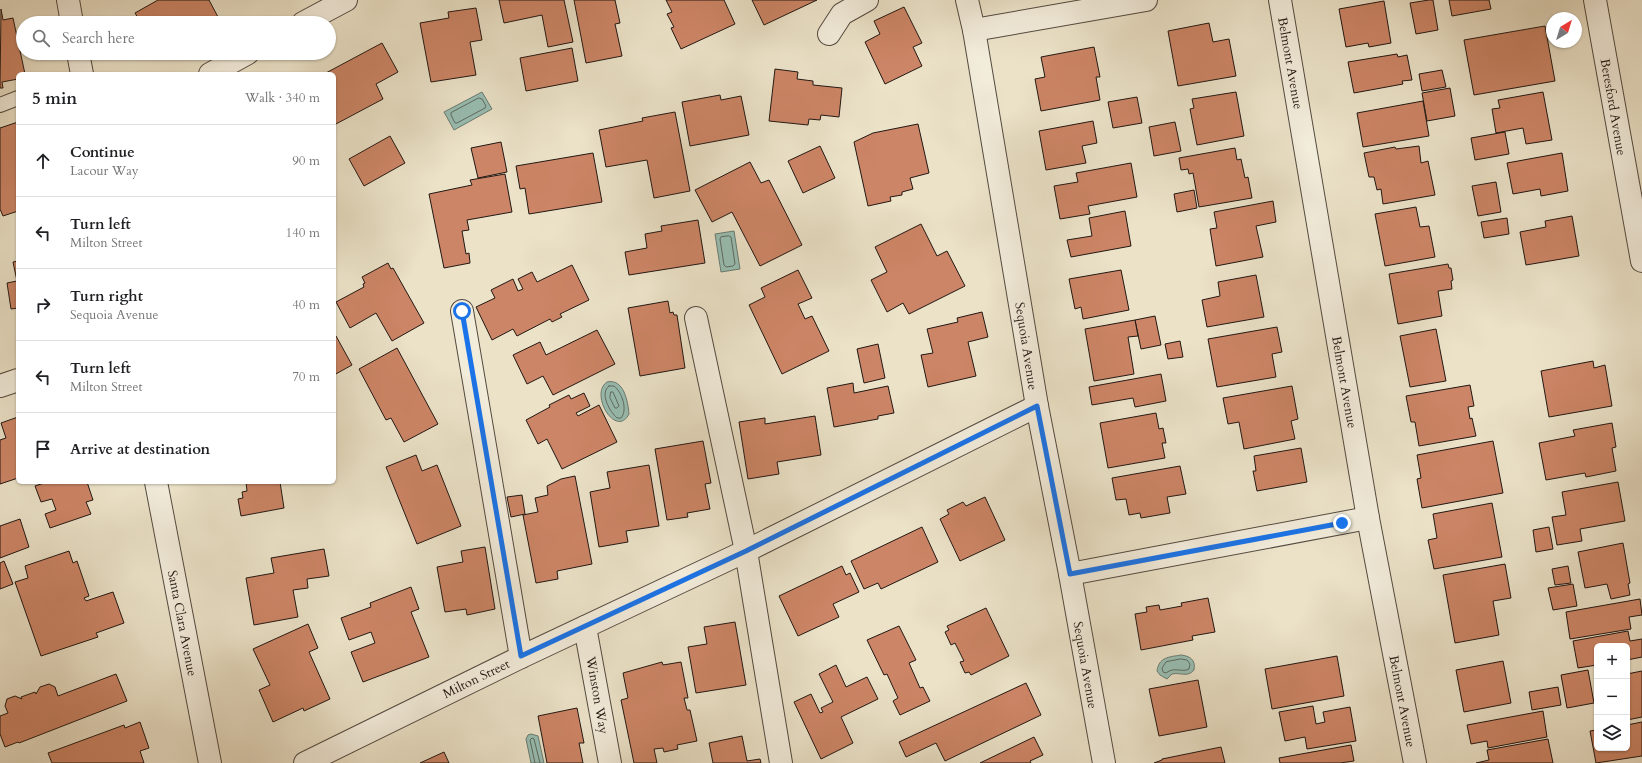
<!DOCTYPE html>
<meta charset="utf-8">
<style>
:root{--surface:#fff;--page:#f6f6f6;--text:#202124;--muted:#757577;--line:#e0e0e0}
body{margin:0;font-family:Cardo,serif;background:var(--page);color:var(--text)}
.controls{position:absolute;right:12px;bottom:12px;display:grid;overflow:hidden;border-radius:6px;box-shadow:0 1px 3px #0004}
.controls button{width:36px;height:36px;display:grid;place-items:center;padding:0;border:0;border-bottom:1px solid var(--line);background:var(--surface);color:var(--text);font:20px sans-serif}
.compass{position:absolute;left:1546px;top:12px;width:36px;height:36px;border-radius:50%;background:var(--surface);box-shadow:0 1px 3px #0004;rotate:38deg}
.stop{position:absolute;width:12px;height:12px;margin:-9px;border:3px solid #1a73e8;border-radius:50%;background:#fff}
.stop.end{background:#1a73e8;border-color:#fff;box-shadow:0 1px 4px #0008}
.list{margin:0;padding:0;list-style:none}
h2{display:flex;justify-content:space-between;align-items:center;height:52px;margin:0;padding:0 16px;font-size:17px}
h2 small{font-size:13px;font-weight:400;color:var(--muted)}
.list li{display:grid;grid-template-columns:26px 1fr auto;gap:12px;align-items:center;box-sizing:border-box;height:72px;padding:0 16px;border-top:1px solid var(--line)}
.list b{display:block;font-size:15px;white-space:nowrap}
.list p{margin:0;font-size:13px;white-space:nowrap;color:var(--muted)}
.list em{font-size:13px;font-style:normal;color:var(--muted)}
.icon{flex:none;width:22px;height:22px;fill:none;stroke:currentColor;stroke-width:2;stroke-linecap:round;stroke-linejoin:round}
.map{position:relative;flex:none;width:1642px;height:763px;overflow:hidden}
.search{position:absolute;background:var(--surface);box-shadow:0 1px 3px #0004;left:16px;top:16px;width:320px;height:44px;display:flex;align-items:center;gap:10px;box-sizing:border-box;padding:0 14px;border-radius:22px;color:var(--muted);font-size:15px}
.panel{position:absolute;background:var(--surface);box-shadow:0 1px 3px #0004;left:16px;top:72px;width:320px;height:412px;border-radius:6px}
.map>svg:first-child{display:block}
</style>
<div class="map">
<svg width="1642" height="763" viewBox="0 0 1642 763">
<rect width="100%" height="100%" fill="#ebe2c8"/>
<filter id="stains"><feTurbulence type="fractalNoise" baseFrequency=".005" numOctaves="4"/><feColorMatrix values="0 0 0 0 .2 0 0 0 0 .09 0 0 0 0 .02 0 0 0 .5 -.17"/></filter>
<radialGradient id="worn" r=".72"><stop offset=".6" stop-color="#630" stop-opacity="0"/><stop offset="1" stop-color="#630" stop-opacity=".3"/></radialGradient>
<g fill="#98beb2" stroke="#697b72">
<polygon points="482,92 492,109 454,130 444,112"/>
<polygon points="734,231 740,269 721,272 715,234"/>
<path d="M607,382C624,378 628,402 629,414C616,439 589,394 607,382Z"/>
<path d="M1181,655C1190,656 1196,660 1194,670C1187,678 1181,672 1172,674L1167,679L1160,675L1157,671C1159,657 1169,657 1181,655Z"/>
<polygon points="531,734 538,736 544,763 531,763 526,739 528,735"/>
</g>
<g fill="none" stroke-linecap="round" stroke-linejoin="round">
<g stroke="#5d6a62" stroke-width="1">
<polygon points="479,98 482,99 486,106 485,108 457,123 455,123 451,115 451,113"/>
<polygon points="729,236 731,237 735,264 733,266 726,267 724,265 720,239 721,237"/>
<path d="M609,386H614C622,392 628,410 621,418H617C610,412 599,393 609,386Z"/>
<polygon points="611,392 613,392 619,406 617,408 615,408 610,398"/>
<path d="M1181,659L1187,660L1190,664L1189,669C1181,673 1175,666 1166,673L1163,672L1162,668L1166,662Z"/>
<polyline points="535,763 530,740 532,738 534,739 540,763"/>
</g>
</g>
<g fill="#cc8566" stroke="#221713">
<polygon points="158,0 209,0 218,17 209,23 141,23 135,13"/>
<polygon points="499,0 564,0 573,42 548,47 542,15 504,23"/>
<polygon points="574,0 615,0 620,23 615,24 622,56 586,63"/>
<polygon points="666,0 724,0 735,24 681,49 671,28 674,27 667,14 672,12"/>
<polygon points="752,0 817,0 764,25"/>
<polygon points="1429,0 1433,0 1438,30 1416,34 1410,3"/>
<polygon points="1449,0 1489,0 1491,9 1452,16"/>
<polygon points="1384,1 1391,43 1369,47 1368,43 1346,47 1339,9"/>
<polygon points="904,7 922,43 913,47 922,66 885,84 865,42 880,34 874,21"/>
<polygon points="476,8 482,40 470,42 476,75 431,82 420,23 449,18 448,12"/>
<polygon points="1,9 3,20 13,18 25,74 18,74 18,79 2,82 3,88 0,88"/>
<polygon points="1209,23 1213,42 1229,39 1236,76 1178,86 1168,31"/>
<polygon points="1545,26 1555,81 1474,95 1464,40"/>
<polygon points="382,43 398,72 376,84 383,99 334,125 334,74 324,74"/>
<polygon points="1094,47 1100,77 1096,77 1100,100 1041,111 1035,79 1045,77 1041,57"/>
<polygon points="572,48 578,81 526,91 520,58"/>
<polygon points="1397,54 1398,57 1407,55 1412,80 1402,81 1403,84 1354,93 1348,62"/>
<polygon points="775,69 798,72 797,79 813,81 813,85 842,88 839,117 821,115 820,120 809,119 808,125 769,121"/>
<polygon points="1442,70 1446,87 1422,91 1419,74"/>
<polygon points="1450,88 1455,116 1427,121 1422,93"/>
<polygon points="1236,92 1244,136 1197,145 1190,109 1194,108 1192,99"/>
<polygon points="1543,92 1552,140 1526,144 1523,128 1496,133 1492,109 1500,108 1498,100"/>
<polygon points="720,95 721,100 741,96 749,135 690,146 682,102"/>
<polygon points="1137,97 1142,123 1113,128 1108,102"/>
<polygon points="1423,101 1429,136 1363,147 1357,113"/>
<polygon points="675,112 690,191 654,198 647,160 606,167 599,130 643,121 642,118"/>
<polygon points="1093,121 1097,143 1082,146 1086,163 1046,170 1039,131"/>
<polygon points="18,122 18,211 3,216 0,209 0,128"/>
<polygon points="1175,122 1181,151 1154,156 1149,127"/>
<polygon points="918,124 929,173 910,178 913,189 902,192 902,195 890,197 891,201 868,206 854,142 873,133"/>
<polygon points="1505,132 1509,154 1475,160 1471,138"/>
<polygon points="390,136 405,163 364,186 349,159"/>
<polygon points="501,142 507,172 478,178 471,148"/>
<polygon points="820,146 835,178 803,193 788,161"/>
<polygon points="1419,146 1421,163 1428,161 1435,195 1383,204 1381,189 1377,190 1374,177 1369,177 1364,153 1395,147 1396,149"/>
<polygon points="1235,148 1237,160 1241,159 1245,178 1248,177 1252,198 1199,207 1193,173 1189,174 1188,169 1181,170 1179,158"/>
<polygon points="593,153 602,202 529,214 525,188 520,189 516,166"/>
<polygon points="1562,153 1568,191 1541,196 1540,189 1513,194 1507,163"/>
<polygon points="750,162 761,183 769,180 802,245 760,266 732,212 712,222 695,190"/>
<polygon points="1131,163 1137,197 1088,206 1090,214 1060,219 1054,186 1078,182 1076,173"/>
<polygon points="505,174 512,212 467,220 469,230 462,231 466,254 469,253 470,263 444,268 429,194 472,185 470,180"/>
<polygon points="1496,182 1501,212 1478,216 1472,186"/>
<polygon points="1194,190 1197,208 1177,212 1174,194"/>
<polygon points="1273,201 1276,222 1256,226 1263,257 1216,266 1210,229 1217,228 1214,212"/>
<polygon points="1416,207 1420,227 1429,226 1435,257 1385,266 1375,214"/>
<polygon points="1125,211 1131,246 1071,257 1067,240 1092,236 1089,218"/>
<polygon points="1572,216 1579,256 1526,265 1520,232 1546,227 1545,221"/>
<polygon points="1507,218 1509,234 1484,238 1481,222"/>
<polygon points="698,220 705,263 629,275 625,252 647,248 645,234 662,231 661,226"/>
<polygon points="921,224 937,256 947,251 965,286 909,314 903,303 887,312 871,280 887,272 875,247"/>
<polygon points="18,261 18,308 11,309 7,283 17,281 13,262"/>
<polygon points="388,263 391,269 393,268 424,323 392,341 376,313 350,328 336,302 364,287 363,284 365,283 362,277"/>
<polygon points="1448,264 1449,268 1451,268 1453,280 1451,281 1452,289 1438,291 1442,316 1398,324 1389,274"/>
<polygon points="572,265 589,300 560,314 562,317 552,322 550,319 517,336 513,329 492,340 476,307 495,298 491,290 513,279 518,291 523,289 518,279 532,272 537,282"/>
<polygon points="798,270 812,298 798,304 805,319 812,316 829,351 782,374 749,305 765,297 761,288"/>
<polygon points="1121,270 1129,310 1083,319 1081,307 1075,309 1069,279"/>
<polygon points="1256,275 1264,317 1207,327 1202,300 1220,296 1218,282"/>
<polygon points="668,301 670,313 673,312 674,315 677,315 685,368 640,376 628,308"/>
<polygon points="982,312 988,337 968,342 976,376 928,387 921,355 933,353 927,329 958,322 957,318"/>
<polygon points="1155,316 1161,345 1141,349 1135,320"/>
<polygon points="1135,320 1138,336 1128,337 1134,374 1094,381 1085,329"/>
<polygon points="1277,327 1282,352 1272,354 1276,377 1217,387 1208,339"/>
<polygon points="1436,329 1446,381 1410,387 1400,336"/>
<polygon points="597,330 615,364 553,395 543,376 527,384 513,355 540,342 546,355"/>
<polygon points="336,336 352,365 334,375 334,337"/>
<polygon points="1180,341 1183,357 1168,359 1165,344"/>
<polygon points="878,344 885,378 864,383 857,349"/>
<polygon points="397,348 438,424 404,442 391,418 386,420 359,369"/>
<polygon points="1593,361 1594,368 1605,365 1612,406 1549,417 1541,371"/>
<polygon points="1161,374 1166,401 1135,407 1133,398 1092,405 1089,387"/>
<polygon points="853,383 854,393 888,386 894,413 878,416 878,419 834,427 827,388"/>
<polygon points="1470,385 1474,406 1468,407 1470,419 1472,418 1476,436 1419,446 1415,422 1411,422 1406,396"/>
<polygon points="1292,386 1298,419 1291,421 1295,439 1244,449 1239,422 1228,424 1223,398"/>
<polygon points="584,393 590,406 576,413 578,416 599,405 617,442 562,469 547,439 538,444 526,420 550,407 549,405 569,395 571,399"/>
<polygon points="1156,413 1159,429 1163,428 1166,443 1162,443 1165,458 1108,468 1100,423"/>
<polygon points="815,416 821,455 777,462 779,474 748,479 739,422 765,418 765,424"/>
<polygon points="18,417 18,478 0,484 0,440 6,438 1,423"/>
<polygon points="1612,423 1616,447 1612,448 1616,471 1586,477 1585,473 1546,480 1539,443 1575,436 1573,430"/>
<polygon points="703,441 711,483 705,484 710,509 687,513 688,517 667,520 655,449"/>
<polygon points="1493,441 1503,493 1422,508 1417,479 1421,478 1417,455"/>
<polygon points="1301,448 1307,482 1257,491 1253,471 1256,471 1254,456"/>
<polygon points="416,455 422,471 437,465 461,526 417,544 386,467"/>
<polygon points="649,465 659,526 626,531 628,542 599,547 590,492 610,488 607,472"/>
<polygon points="1180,466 1186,494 1167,497 1170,513 1141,518 1140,513 1129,515 1126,499 1116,500 1112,478"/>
<polygon points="575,476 592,564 557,571 558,579 536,583 523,515 538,512 535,498 548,495 547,486 561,479"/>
<polygon points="47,482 87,482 93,500 86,502 91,514 50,528 45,514 56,510 52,499 41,502 35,486"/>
<polygon points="246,482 280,482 284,508 241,516 238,499 243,498 242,492 247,491"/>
<polygon points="1618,482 1625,521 1580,529 1582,541 1557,545 1552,517 1566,515 1562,492"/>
<polygon points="522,495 525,514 511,517 507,497"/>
<polygon points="985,497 1005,540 960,561 940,519 949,514 947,510 963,502 966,506"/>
<polygon points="1492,503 1502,557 1434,569 1428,540 1437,538 1433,514"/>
<polygon points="20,519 29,547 0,558 0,526"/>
<polygon points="922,527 938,562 881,589 878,583 864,589 851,561"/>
<polygon points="1549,527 1553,549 1536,552 1533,530"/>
<polygon points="1623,543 1630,583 1628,584 1630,595 1611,599 1607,584 1585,588 1578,552"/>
<polygon points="485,547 495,609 467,615 466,609 445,612 437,567 463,562 461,551"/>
<polygon points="324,549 329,576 307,579 308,588 293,590 298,617 254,625 246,578 274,573 271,558"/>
<polygon points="69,551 73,563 77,561 89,596 84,598 86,601 113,592 124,623 96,633 98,637 41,656 15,582 28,578 25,566"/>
<polygon points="4,561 13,584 0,589 0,563"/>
<polygon points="1505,564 1511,598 1493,601 1499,635 1455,643 1443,575"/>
<polygon points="842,566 846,575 850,573 859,592 833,604 839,617 798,636 779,596"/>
<polygon points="1568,566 1571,583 1555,585 1552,569"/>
<polygon points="1573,584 1577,606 1553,610 1548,588"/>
<polygon points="411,587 419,609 411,612 429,657 363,682 351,652 375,643 371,632 349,640 341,618 371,607 370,603"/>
<polygon points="1208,598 1215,632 1192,636 1193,640 1141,650 1135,614 1147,612 1146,607 1159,605 1160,610 1182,606 1181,603"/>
<polygon points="1640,599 1642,615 1629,617 1631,629 1570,639 1566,612"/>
<polygon points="986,608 1009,656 971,675 969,672 965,673 960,662 964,661 955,643 951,645 945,632 949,630 947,626"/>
<polygon points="735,622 746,685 696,693 688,647 707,644 704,627"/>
<polygon points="308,624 318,648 309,652 330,699 304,711 303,708 273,722 259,690 270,685 253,649"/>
<polygon points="899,626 916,660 909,663 920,688 923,687 930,701 900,715 893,701 898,698 887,674 884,675 867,640"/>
<polygon points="1628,631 1630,641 1642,639 1642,657 1627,660 1627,646 1597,646 1597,665 1578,668 1573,641"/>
<polygon points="1337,656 1344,696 1272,709 1265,669"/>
<polygon points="1503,661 1511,703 1464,712 1456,670"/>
<polygon points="662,662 663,665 681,662 688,698 684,698 687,710 690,710 697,741 677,745 678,749 664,752 663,748 654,749 657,763 634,763 621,700 628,698 623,673"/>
<polygon points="836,665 846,687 867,677 878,699 841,717 853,743 821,759 794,702 811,694 820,713 823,712 821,708 833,702 819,674"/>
<polygon points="1588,670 1594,703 1567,708 1561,675"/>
<polygon points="1642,671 1642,717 1627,720 1627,674"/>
<polygon points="116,674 127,701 19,743 18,742 5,747 0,734 0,716 8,713 5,706 7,699 15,696 22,699 21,697 35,692 36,694 40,687 49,684 55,687 58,696"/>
<polygon points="1198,680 1207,727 1159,736 1149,689"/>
<polygon points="1026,683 1041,715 945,761 936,743 906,757 899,742"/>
<polygon points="1558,687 1561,705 1532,710 1529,692"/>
<polygon points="1313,706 1316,724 1325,722 1323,712 1350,707 1356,741 1307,749 1305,737 1285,741 1279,712"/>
<polygon points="577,708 584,743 579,743 583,763 547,763 538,716"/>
<polygon points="1543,711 1547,737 1488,748 1487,741 1471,744 1467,725"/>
<polygon points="140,722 149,748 140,751 144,763 52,763 48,753 124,725 125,728"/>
<polygon points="1642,722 1642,756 1596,763 1590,731 1597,730 1597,748 1627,748 1627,725"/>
<polygon points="742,736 747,761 760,759 761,763 713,763 709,743"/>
<polygon points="1034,737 1043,755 1030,761 1031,763 980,763"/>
<polygon points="1548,739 1553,763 1476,763 1489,760 1487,750"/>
<polygon points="1351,745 1354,761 1340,763 1280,763 1279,758"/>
<polygon points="1221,747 1225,763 1154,763 1162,760 1162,759"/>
<polygon points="444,752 449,763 420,763"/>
</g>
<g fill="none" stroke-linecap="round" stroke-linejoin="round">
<defs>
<polyline id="lane" points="0,105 18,98"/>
<g id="street">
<polyline points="68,0 72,23"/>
<polyline points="967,0 974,30 1037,406 1070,574 1104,763"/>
<polyline points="1280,0 1368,518 1415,763"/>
<polyline points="1595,0 1642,261"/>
<polyline points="303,23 346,0"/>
<polyline points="974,30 1146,0"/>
<polyline points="829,34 842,14 867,0"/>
<polyline points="78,53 82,74"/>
<polyline points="210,74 248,53"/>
<polyline points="462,311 521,657"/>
<polyline points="696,318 746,551 781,763"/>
<polyline points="0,386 18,380"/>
<polyline points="156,482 210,763"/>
<polyline points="1070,574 1368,518"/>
<polyline points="585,627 610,763"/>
<polyline points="305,763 521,657 746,551 1037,406"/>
</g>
</defs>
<use href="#lane" stroke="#544a40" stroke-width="16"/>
<use href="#street" stroke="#544a40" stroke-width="24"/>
<use href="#lane" stroke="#f2ecdb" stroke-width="14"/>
<use href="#street" stroke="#f2ecdb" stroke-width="22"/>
</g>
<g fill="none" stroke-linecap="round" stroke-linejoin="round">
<polyline stroke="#1a73e8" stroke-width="5" points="462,311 521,656 746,551 1037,406 1070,574 1342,523"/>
</g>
<g text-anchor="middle" stroke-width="3" stroke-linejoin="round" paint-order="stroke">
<g font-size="13" fill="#221713" stroke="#f2ecdb">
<text transform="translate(1291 63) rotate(80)" y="5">Belmont Avenue</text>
<text transform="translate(1614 107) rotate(80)" y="5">Beresford Avenue</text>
<text transform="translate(1027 346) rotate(81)" y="5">Sequoia Avenue</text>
<text transform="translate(1345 382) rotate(80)" y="5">Belmont Avenue</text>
<text transform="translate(183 623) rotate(79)" y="5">Santa Clara Avenue</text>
<text transform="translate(1086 665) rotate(80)" y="5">Sequoia Avenue</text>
<text transform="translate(476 678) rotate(-26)" y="5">Milton Street</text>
<text transform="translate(598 695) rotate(80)" y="5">Winston Way</text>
<text transform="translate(1403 701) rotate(79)" y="5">Belmont Avenue</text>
</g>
</g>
<rect width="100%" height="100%" filter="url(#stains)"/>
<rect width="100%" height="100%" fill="url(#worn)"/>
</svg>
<div class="controls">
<button>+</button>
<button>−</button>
<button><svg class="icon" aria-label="layers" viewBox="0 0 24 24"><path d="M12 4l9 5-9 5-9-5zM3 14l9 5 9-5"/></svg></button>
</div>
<svg class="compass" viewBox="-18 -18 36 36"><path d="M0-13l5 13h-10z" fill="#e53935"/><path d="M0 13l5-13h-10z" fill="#757577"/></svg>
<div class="stop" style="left:462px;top:311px"></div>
<div class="stop end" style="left:1342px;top:523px"></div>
<div class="search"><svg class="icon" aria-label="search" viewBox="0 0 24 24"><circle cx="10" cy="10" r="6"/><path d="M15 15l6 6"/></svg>Search here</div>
<section class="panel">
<h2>5 min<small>Walk · 340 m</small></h2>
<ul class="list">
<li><svg class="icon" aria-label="ahead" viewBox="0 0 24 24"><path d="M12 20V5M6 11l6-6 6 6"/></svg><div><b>Continue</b><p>Lacour Way</p></div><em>90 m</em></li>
<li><svg class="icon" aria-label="left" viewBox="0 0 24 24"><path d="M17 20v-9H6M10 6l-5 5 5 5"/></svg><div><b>Turn left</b><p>Milton Street</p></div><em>140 m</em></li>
<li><svg class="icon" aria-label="right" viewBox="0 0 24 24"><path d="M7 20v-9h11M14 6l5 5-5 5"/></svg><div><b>Turn right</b><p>Sequoia Avenue</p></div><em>40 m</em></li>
<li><svg class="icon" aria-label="left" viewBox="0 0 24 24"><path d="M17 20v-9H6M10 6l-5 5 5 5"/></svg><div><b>Turn left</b><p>Milton Street</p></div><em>70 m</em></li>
<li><svg class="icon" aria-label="arrive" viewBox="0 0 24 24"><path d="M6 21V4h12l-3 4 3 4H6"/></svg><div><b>Arrive at destination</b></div></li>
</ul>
</section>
</div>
